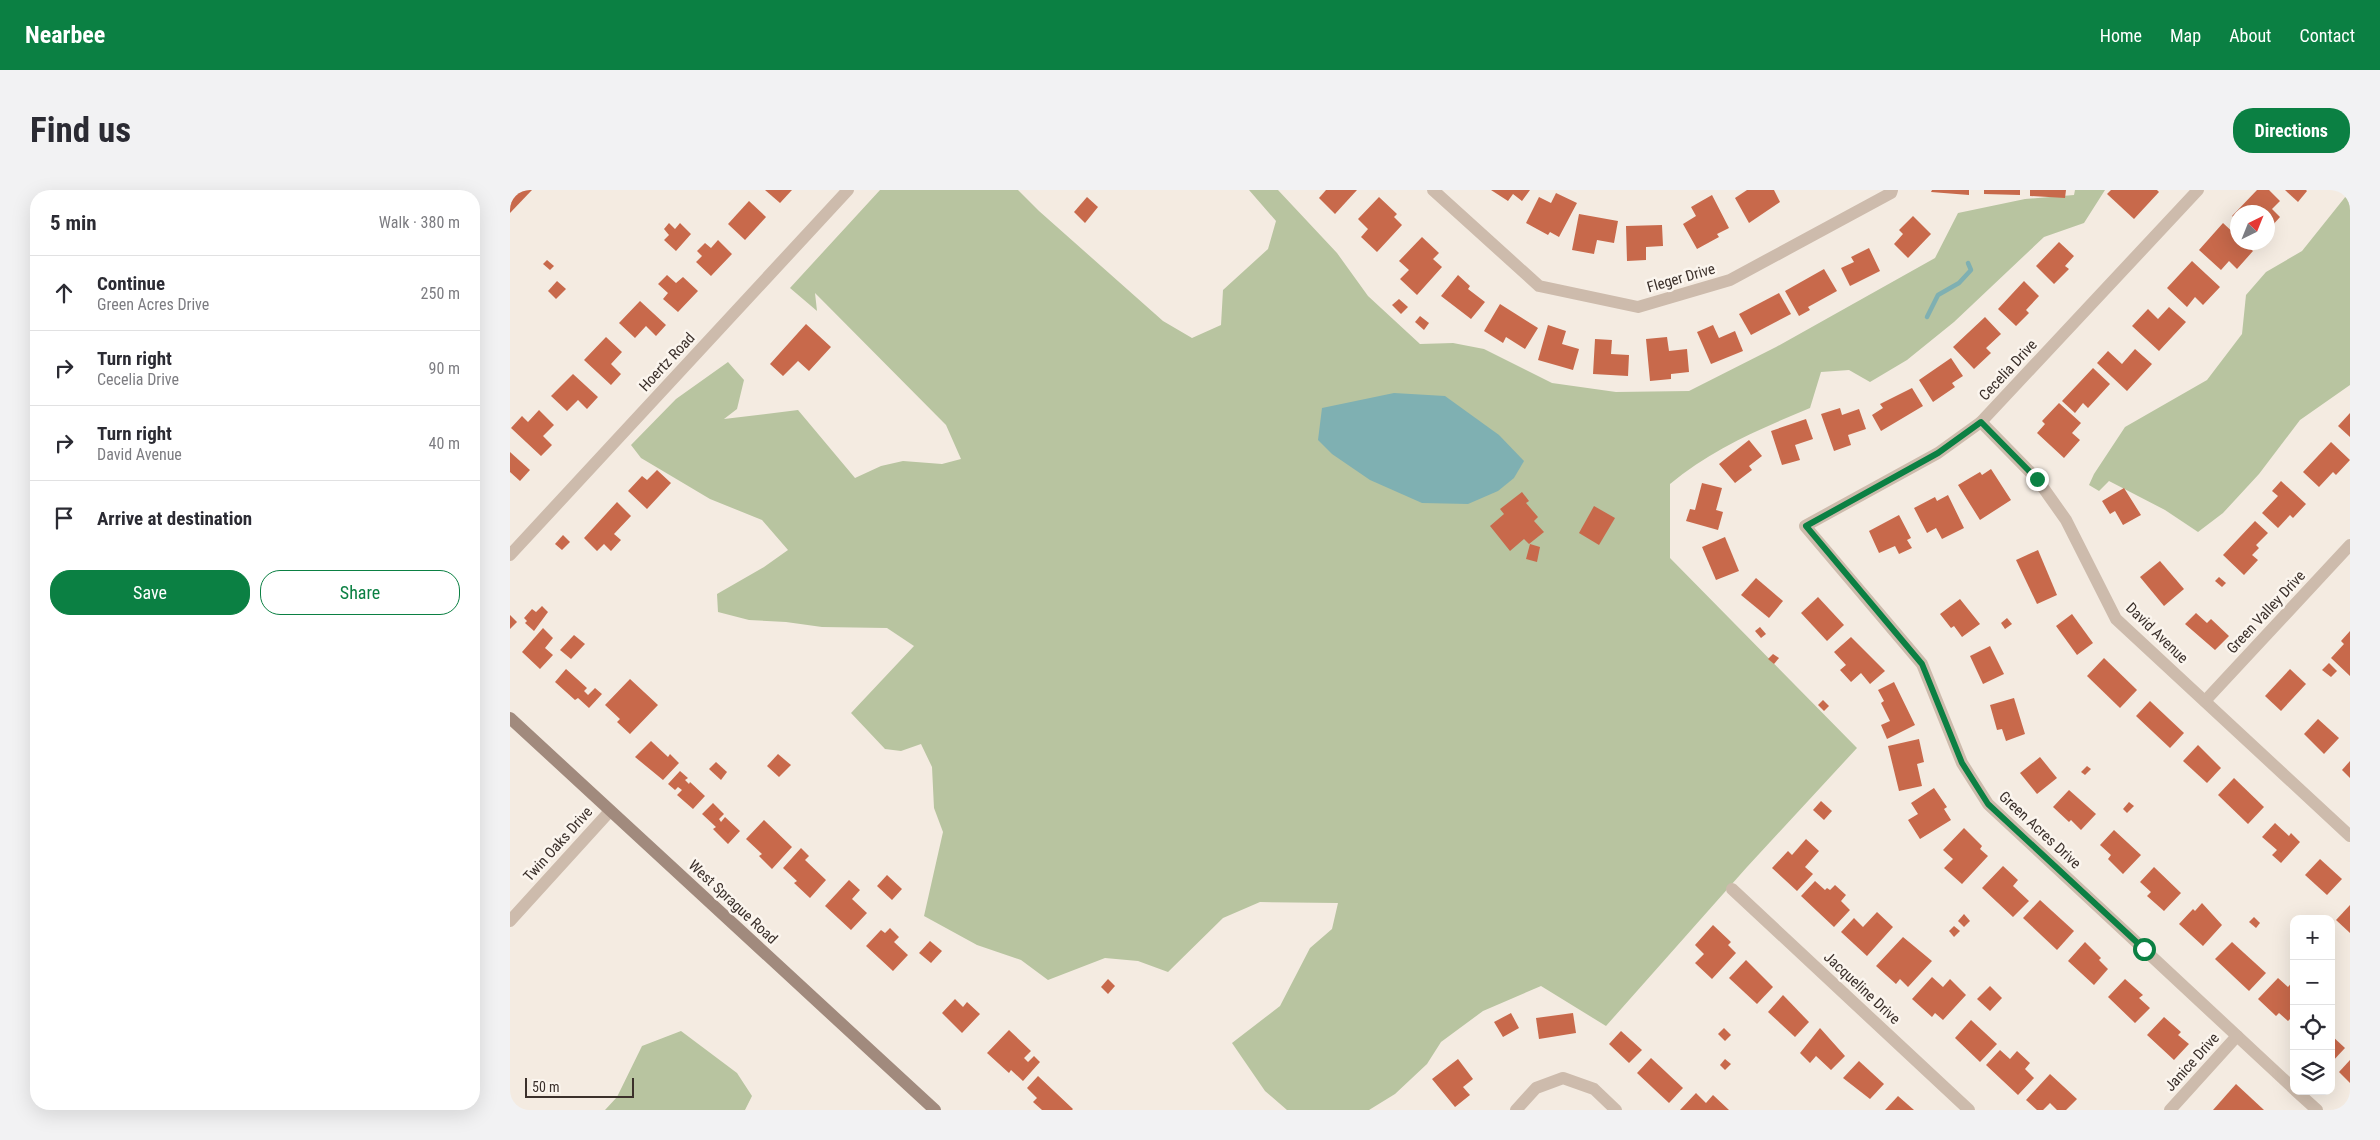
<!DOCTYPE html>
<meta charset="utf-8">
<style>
:root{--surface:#fff;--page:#f2f2f3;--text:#2b2b33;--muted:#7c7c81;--line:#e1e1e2;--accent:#0b8043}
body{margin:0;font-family:"Roboto Condensed",sans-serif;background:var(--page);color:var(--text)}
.controls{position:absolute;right:15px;bottom:15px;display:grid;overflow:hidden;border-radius:10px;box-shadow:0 5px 20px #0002}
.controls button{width:45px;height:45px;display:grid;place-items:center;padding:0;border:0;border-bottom:1px solid var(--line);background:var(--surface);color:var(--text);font:25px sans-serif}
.compass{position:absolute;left:1720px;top:15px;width:45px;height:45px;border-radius:50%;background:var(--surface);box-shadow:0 5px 20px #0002;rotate:43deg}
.scale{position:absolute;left:15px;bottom:12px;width:109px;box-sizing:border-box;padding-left:5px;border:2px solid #3b302b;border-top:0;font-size:14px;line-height:18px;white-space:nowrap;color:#3b302b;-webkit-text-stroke:4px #fbf5ee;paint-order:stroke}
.stop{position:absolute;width:15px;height:15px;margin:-11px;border:4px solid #0b8043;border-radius:50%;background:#fff}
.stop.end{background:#0b8043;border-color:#fff;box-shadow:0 1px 5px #0008}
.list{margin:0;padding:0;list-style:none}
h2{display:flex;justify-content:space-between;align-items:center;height:65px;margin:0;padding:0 20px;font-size:21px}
h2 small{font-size:16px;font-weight:400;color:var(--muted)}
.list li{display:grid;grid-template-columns:32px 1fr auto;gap:15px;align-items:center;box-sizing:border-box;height:75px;padding:0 20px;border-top:1px solid var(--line)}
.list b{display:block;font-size:19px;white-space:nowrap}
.list p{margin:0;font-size:16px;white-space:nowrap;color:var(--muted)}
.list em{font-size:16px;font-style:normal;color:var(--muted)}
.actions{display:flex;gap:10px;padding:15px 20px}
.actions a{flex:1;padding:11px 0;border:1px solid var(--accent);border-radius:20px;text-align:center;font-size:18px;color:var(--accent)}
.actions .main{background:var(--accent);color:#fff}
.icon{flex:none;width:28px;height:28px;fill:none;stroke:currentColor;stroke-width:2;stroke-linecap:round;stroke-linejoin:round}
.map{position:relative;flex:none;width:1840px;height:920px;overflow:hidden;border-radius:20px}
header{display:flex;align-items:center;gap:30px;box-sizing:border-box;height:70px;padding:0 25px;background:var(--accent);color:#fff}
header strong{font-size:24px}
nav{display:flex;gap:28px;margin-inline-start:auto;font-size:18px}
.intro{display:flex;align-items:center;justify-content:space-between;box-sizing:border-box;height:120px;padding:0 30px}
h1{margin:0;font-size:35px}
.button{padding:12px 22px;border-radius:20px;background:var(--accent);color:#fff;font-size:18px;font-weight:700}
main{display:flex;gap:30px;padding:0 30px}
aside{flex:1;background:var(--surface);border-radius:20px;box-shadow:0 5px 20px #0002}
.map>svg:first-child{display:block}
</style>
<header>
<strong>Nearbee</strong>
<nav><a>Home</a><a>Map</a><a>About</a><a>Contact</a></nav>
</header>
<div class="intro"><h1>Find us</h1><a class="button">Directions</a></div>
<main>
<aside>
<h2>5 min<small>Walk · 380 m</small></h2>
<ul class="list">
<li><svg class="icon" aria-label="ahead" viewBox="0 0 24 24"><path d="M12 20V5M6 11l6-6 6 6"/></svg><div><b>Continue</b><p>Green Acres Drive</p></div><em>250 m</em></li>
<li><svg class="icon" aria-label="right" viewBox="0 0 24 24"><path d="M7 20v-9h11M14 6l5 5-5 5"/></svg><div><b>Turn right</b><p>Cecelia Drive</p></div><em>90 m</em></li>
<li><svg class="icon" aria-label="right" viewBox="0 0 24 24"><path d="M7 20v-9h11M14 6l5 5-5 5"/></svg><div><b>Turn right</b><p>David Avenue</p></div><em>40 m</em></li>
<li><svg class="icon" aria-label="arrive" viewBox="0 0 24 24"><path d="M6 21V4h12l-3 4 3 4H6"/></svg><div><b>Arrive at destination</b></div></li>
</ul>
<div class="actions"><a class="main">Save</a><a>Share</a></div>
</aside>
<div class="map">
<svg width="1840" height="920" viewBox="0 0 1840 920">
<rect width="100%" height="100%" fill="#f4ebe1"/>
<g fill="#b8c4a0">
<path d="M370,0H508L529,21L653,131L682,148L711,135L713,100L758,59L766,31L739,0H768L827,63L858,106L910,154L943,153L974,159L1042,193L1106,202L1179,201L1266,157L1425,68L1448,23L1515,9L1564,5L1565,0H1595L1574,33L1534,47L1444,132L1397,170L1360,192L1339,180L1311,182L1300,218C1250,239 1202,259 1160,294V368L1347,558L1237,677L1096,836L1031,796L973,821L931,852L917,874L885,904L859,920H777L755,901L722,853L770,816L800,758L822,739L828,713L750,712L713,728L658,782L628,771L595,768L538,790L511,770L467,755L414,726L433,642L424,618L422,577L411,554L391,561L375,559L341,523L404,456L377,438L312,437L276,432L239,430L208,422L207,404L254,377L278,360L252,330L200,309L131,268L121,255L166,209L218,172L234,190L227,219L214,229L288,220L345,288L371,276L393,271L432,274L451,269L436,235L305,103L307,121L280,98Z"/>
<polygon points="1840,1 1840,195 1790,230 1749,284 1713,323 1688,342 1655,320 1599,291 1589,301 1579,295 1584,284 1615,237 1697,190 1732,144 1736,105 1756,82 1792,61"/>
<polygon points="171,841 227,883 242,906 235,920 95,920 107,907 132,856"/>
</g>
<polygon fill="#7fb0b2" points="884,203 935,206 989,245 1014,271 1004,288 988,301 958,314 912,313 860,290 822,264 808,250 812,218"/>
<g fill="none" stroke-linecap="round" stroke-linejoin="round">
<polyline stroke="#7fb0b2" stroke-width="4.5" points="1417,127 1428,105 1449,93 1461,80 1458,73"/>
</g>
<g fill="#c8694b">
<polygon points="0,0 22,0 0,23"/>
<polygon points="255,0 282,0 270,13"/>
<polygon points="816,0 847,0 825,24 809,8"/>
<polygon points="981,0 1020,0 1012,11 1003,4 998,11"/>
<polygon points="1237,0 1264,0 1270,12 1239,33 1225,8"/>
<polygon points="1422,0 1459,0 1459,5 1421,2"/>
<polygon points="1474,0 1510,0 1510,5 1474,4"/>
<polygon points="1520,0 1556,0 1555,8 1520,6"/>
<polygon points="1601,0 1647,0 1649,2 1624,29 1597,4"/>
<polygon points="1747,0 1759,0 1770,11 1762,19 1770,27 1761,37 1758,34 1758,22 1728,22 1728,31 1722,26"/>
<polygon points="1775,0 1796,0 1797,1 1788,12"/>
<polygon points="1046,3 1067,13 1049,47 1040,42 1038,45 1016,33 1029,7 1041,13"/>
<polygon points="1202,5 1219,38 1207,44 1209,47 1187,59 1173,34 1186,26 1181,17"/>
<polygon points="577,7 588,17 575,33 564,22"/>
<polygon points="869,7 887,24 884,27 892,35 867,62 851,47 858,39 848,29"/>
<polygon points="239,11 256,27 235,50 218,34"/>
<polygon points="1069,24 1108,31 1104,53 1087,50 1084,64 1062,60"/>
<polygon points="1403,26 1421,44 1398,68 1384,54 1393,44 1389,40"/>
<polygon points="159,33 165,39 170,33 181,44 166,61 154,50 159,45 154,39"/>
<polygon points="1713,33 1728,47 1728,52 1733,52 1743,61 1727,79 1719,71 1711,80 1689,60"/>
<polygon points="1152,35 1153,56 1136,57 1136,70 1117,71 1116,36"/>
<polygon points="912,47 929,63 923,69 932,77 907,105 890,89 899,80 889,71"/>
<polygon points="208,50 222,64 201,86 186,72 192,66 187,61 195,53 201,58"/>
<polygon points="1549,52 1564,66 1555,76 1559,79 1544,94 1526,76"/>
<polygon points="1359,58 1370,81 1340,96 1331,78 1344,72 1341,67"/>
<polygon points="37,70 44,76 40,80 33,74"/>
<polygon points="1682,71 1710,97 1693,115 1685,107 1677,117 1657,98"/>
<polygon points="1314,79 1327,101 1298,117 1300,120 1289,126 1275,101"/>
<polygon points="157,85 166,93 173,87 188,101 168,122 153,109 158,103 148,94"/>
<polygon points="948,85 960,96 958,99 975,112 961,129 931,106"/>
<polygon points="47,91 56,99 46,109 38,101"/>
<polygon points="1514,91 1529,106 1516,120 1519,123 1506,136 1488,119"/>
<polygon points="1269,103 1281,124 1241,145 1229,124"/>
<polygon points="889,109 898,117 891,124 882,115"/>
<polygon points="130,111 156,135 146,146 136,136 125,148 109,133"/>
<polygon points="990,114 1028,138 1015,159 996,147 993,153 974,141"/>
<polygon points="1659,117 1676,132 1649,161 1622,136 1638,119 1648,129"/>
<polygon points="910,126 919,133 914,140 905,132"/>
<polygon points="1475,127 1491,144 1476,158 1481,163 1464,179 1443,157"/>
<polygon points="296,134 321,157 299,181 288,171 273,186 260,174"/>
<polygon points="1038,135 1056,141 1052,154 1069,159 1063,180 1028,170"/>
<polygon points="1203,135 1209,148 1225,141 1233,161 1201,174 1187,142"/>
<polygon points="96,147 112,162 101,174 111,184 101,195 74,170"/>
<polygon points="1157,147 1159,161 1177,159 1179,182 1161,184 1161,189 1140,191 1136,149"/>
<polygon points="1085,149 1102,150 1101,164 1119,165 1118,186 1083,184"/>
<polygon points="1625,159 1642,174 1617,201 1587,173 1598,161 1612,174"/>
<polygon points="1441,168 1453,186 1442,193 1445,197 1423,212 1409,190"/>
<polygon points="1583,178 1600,194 1578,218 1573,213 1565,223 1552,211"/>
<polygon points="63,184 88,207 77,219 68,210 57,221 41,206"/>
<polygon points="1402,198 1413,216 1371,241 1362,225 1373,218 1370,214"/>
<polygon points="1549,213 1571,233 1562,243 1570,250 1554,268 1527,243 1535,234 1532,231"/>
<polygon points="1330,218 1332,225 1349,219 1356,239 1338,245 1341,255 1324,261 1311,224"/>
<polygon points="29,220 44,235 33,246 42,255 31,266 1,238 12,226 18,232"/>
<polygon points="1840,223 1840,247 1828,236"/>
<polygon points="1296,229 1303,249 1285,255 1290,270 1272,275 1261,241"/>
<polygon points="1239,250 1252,266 1239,276 1242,280 1225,293 1209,274"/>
<polygon points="1821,252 1840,270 1826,285 1823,282 1809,297 1793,282"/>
<polygon points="0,262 20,280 10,291 0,282"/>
<polygon points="1481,279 1501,310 1470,330 1448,295 1470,282 1472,285"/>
<polygon points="147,280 161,293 137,319 118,301 132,286 137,290"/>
<polygon points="1771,291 1796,314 1783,328 1780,325 1768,338 1752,323 1768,306 1762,301"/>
<polygon points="1192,293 1212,298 1206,320 1213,322 1208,340 1176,331 1180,319 1185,320"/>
<polygon points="1614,298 1631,325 1613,335 1605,321 1600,324 1592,311"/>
<polygon points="1012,302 1019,311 1016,313 1028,327 1024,331 1034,342 1019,354 1014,349 1000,361 980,336 994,324 990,319"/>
<polygon points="1438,305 1454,338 1432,349 1426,338 1417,343 1404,318 1425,307 1427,311"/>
<polygon points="107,312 121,326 104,344 111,350 101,361 94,354 87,361 74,348"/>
<polygon points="1084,316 1105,328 1089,355 1069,343"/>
<polygon points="1389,325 1401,348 1397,350 1402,358 1389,364 1385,356 1369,363 1359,341"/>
<polygon points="1745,331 1758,343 1746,355 1749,358 1742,365 1748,370 1734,385 1713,365"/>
<polygon points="53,345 60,352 52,360 45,354"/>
<polygon points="1215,347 1229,381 1206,390 1192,357"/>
<polygon points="1020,354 1030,357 1027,372 1016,369"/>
<polygon points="1528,360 1547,405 1527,414 1506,370"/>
<polygon points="1650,371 1674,399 1654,416 1630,387"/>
<polygon points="1709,387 1716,393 1712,397 1705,391"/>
<polygon points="1246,388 1273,411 1259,428 1231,405"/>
<polygon points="1308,407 1334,435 1317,451 1291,423"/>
<polygon points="1450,409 1470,434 1452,447 1444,436 1441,438 1430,424"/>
<polygon points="32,416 38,422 24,441 15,433 17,431 14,428 22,419 26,422"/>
<polygon points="1686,423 1697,433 1701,429 1719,446 1705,460 1675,434"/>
<polygon points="1562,424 1583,453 1567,465 1546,436"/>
<polygon points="0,425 7,432 0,439"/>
<polygon points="1497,428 1502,434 1495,439 1491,433"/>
<polygon points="1250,437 1256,444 1251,448 1245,441"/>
<polygon points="33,438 43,448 35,458 43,465 30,479 12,462"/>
<polygon points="1840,441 1840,486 1821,468 1834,454 1831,451"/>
<polygon points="64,445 75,454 61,469 50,460"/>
<polygon points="1341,447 1375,481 1360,494 1351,483 1341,492 1330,480 1336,475 1324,462"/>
<polygon points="1480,456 1494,484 1473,494 1460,466"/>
<polygon points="1263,464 1269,468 1264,474 1258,469"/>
<polygon points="1594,468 1627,500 1610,518 1577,486"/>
<polygon points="1819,473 1827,481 1821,487 1812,480"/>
<polygon points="56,479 77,498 74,501 78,505 85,498 92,504 79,518 68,508 65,510 45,492"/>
<polygon points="1780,479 1796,494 1771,521 1755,506"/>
<polygon points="120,489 148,515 120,544 107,532 110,529 95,515"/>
<polygon points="1384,492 1405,535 1377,549 1371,535 1380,531 1371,513 1374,511 1368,500"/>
<polygon points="1504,508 1515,544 1496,551 1492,539 1487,540 1480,515"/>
<polygon points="1313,510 1319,516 1314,521 1308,515"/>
<polygon points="1640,511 1674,543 1660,558 1626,526"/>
<polygon points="1808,529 1829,548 1814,564 1794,544"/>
<polygon points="1409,549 1414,572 1407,574 1412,596 1389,601 1378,556"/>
<polygon points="141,551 158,567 160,564 169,573 153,590 125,567"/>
<polygon points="1688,555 1711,578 1697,593 1673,571"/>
<polygon points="268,564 281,575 269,587 257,576"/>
<polygon points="1530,567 1547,588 1527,604 1510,583"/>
<polygon points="1840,571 1840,588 1832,580"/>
<polygon points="206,572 217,582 211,590 199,579"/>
<polygon points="1577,576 1581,579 1575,585 1571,582"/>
<polygon points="170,581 178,588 175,590 179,594 180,592 195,606 183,619 167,605 172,600 168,597 165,600 158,594"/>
<polygon points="1724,588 1754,617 1738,634 1708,605"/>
<polygon points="1424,598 1437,617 1434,619 1441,630 1410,649 1398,630 1408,624 1401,613"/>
<polygon points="1559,600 1586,624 1571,640 1561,630 1559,632 1543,617"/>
<polygon points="1311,611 1322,621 1314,630 1303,620"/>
<polygon points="1619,612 1624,616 1617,623 1613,619"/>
<polygon points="203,613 214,624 209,629 211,632 215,627 230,641 218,654 203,639 206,637 192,624"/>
<polygon points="254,630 282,657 262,679 249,666 252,664 236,649"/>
<polygon points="1765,633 1779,646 1781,643 1790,652 1771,673 1762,665 1767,660 1752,647"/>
<polygon points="1454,638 1472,656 1470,659 1478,666 1452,694 1434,678 1443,669 1433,660"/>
<polygon points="1604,640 1631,665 1613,684 1598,669 1601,665 1590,655"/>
<polygon points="1296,649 1309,661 1295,677 1303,684 1287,701 1262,678 1278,661 1282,665"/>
<polygon points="291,658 299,666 295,670 316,690 300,708 284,693 287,691 273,678"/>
<polygon points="1810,669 1832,689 1817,705 1795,685"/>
<polygon points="1493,676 1508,690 1503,696 1519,711 1503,727 1472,698"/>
<polygon points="1644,677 1671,703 1654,721 1637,706 1641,702 1630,692"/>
<polygon points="377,685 392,699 382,710 367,696"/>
<polygon points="339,690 350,700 342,709 357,723 341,740 315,716"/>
<polygon points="1305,691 1315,700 1317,698 1320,700 1325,695 1336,705 1331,711 1340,720 1324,737 1291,706"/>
<polygon points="1530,710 1564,741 1547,760 1513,728"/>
<polygon points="1692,713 1712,735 1693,756 1669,734 1683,719 1685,721"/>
<polygon points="1840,715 1840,743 1826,730"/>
<polygon points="1367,722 1383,737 1357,766 1331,742 1344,728 1353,737"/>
<polygon points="1454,724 1460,731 1454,737 1448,731"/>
<polygon points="1744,727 1750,733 1746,738 1739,732"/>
<polygon points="1203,735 1221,752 1218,755 1226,763 1202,789 1185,773 1194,764 1185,755"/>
<polygon points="1444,736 1450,741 1444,747 1439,741"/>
<polygon points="380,738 389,747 384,752 398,765 383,781 356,756 371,740 375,743"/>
<polygon points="1393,747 1422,771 1398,797 1390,789 1386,794 1366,776"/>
<polygon points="420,751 432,761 421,773 409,763"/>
<polygon points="1575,752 1591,768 1589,770 1598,779 1584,795 1558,771"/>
<polygon points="1722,752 1756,783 1739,801 1705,769"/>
<polygon points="1236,770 1263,797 1247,814 1219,788"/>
<polygon points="1422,787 1433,797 1440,789 1456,805 1433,830 1425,823 1422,827 1402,809"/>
<polygon points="1768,788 1778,797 1784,790 1784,825 1778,831 1769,823 1766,826 1748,809"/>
<polygon points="598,789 605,796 598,804 591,797"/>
<polygon points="1615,789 1633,805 1629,808 1640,818 1625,833 1598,807"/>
<polygon points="1480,796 1492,808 1480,821 1467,809"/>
<polygon points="1273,805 1299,832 1285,847 1258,822"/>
<polygon points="445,809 453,817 457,812 470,824 452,843 432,823"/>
<polygon points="1001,823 1009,838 993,847 984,832"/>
<polygon points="1063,823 1066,843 1029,849 1026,828"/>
<polygon points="1654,827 1671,842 1668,845 1679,854 1664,870 1637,845"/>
<polygon points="1461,830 1487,854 1470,872 1445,848"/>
<polygon points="1214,838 1221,845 1215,851 1208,844"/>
<polygon points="1310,838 1335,866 1321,880 1306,866 1300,873 1290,863"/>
<polygon points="499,840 521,861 514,868 518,872 524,866 530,872 513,891 501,880 499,883 477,863"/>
<polygon points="1111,841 1132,860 1119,873 1099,854"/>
<polygon points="1821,845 1835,858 1821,873"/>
<polygon points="1490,860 1500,869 1507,861 1520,873 1515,879 1524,888 1508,905 1476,875"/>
<polygon points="1141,868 1173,898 1159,913 1127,883"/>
<polygon points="948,869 963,889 953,897 960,905 945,917 922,889"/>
<polygon points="1215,869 1221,874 1215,880 1210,875"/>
<polygon points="1840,870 1840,893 1829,882"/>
<polygon points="1349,871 1374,894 1360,909 1333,888"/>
<polygon points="1540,884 1567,909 1556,920 1547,920 1540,913 1533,920 1527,920 1516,910"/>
<polygon points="528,886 563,919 562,920 532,920 523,912 527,908 517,898"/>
<polygon points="1726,894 1754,920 1703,920"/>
<polygon points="1186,903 1196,913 1203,905 1219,920 1170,920"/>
<polygon points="1388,906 1404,920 1375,920"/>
</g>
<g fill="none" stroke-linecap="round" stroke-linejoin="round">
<g stroke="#cdbbac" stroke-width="12">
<polyline points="923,0 1029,96 1128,117 1220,90 1381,3 1382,0"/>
<polyline points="1688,0 1471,232 1428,263 1295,336 1412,474 1452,573 1478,614 1784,899"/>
<polyline points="1471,232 1527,289 1556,330 1606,429 1840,646"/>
<polyline points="0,365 338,0"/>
<polyline points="1695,511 1840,355"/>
<polyline points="1222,699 1459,920"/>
<polyline points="0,731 100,621"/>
<polyline points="1786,901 1807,920"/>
<polyline points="1006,920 1026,898 1053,888 1084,899 1106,920"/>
<polyline points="1660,920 1727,846"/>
</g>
<polyline stroke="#a18a7d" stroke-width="12" points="0,528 425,920"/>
</g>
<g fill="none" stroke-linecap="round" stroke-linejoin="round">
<polyline stroke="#0b8043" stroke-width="6" points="1527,289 1471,232 1428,263 1296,336 1412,474 1452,573 1478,614 1634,759"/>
</g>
<g text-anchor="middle" stroke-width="5" stroke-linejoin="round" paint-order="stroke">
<g font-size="15" fill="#3b302b" stroke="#fbf5ee">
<text transform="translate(1171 88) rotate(-16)" y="5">Fleger Drive</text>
<text transform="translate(157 172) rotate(-47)" y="5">Hoertz Road</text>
<text transform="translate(1498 180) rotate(-47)" y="5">Cecelia Drive</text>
<text transform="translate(1756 422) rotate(-47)" y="5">Green Valley Drive</text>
<text transform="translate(1647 443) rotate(44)" y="5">David Avenue</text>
<text transform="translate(1530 640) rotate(43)" y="5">Green Acres Drive</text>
<text transform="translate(48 654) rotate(-48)" y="5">Twin Oaks Drive</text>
<text transform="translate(223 712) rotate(43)" y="5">West Sprague Road</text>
<text transform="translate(1352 798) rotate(43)" y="5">Jacqueline Drive</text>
<text transform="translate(1682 872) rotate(-48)" y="5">Janice Drive</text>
</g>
</g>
</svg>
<div class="controls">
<button>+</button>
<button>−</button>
<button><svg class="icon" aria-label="locate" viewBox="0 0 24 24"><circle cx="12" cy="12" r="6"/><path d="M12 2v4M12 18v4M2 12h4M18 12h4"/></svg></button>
<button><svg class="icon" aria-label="layers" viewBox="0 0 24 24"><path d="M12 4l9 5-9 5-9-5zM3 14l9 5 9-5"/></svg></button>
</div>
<svg class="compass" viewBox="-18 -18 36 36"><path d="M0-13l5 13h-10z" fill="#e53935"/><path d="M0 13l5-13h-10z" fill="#7c7c81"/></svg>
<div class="scale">50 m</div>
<div class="stop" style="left:1634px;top:759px"></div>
<div class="stop end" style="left:1527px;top:289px"></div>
</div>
</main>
